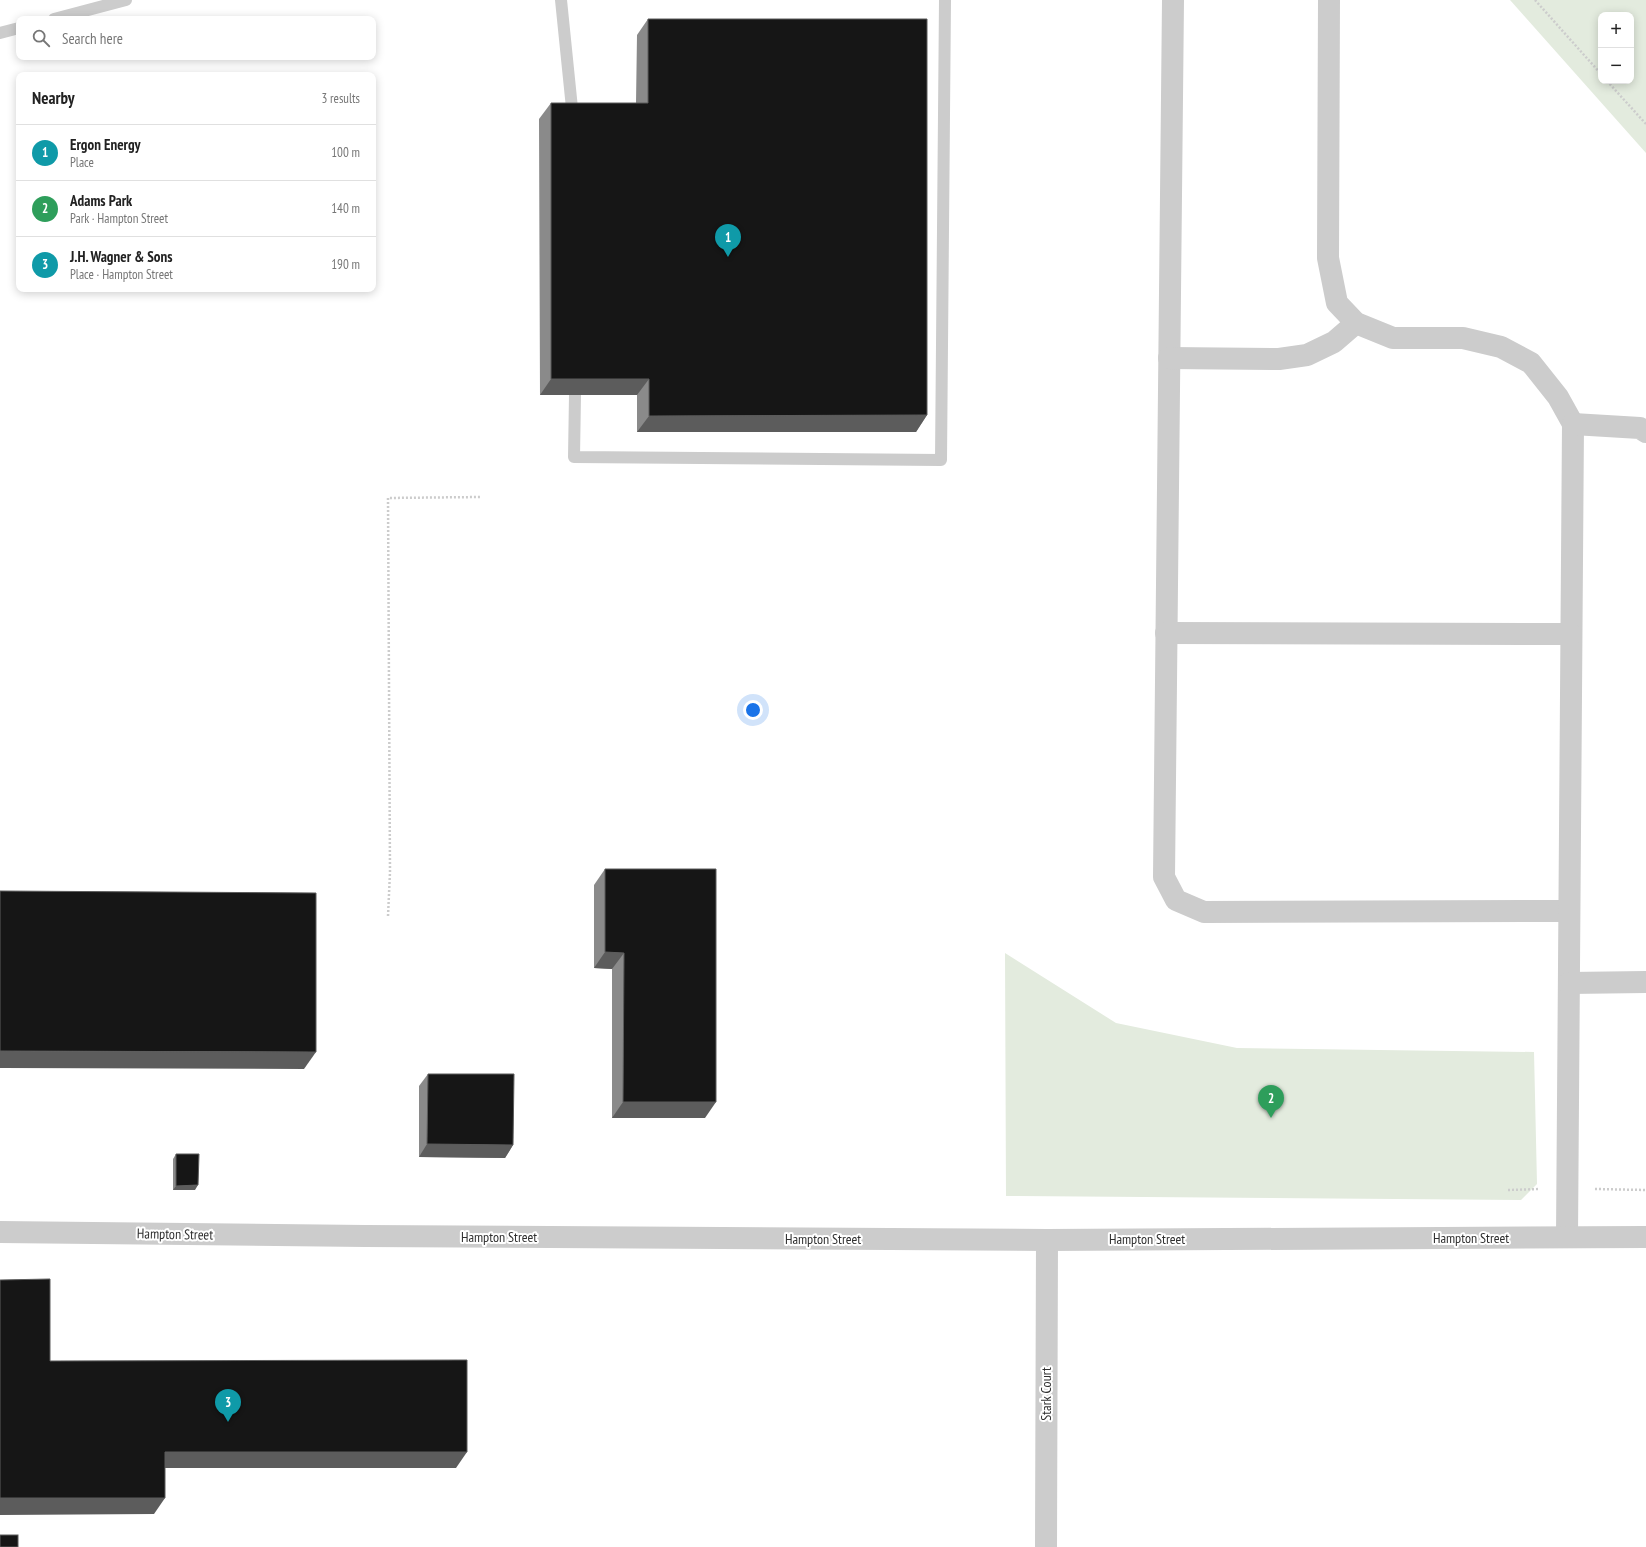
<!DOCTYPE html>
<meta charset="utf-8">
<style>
:root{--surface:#fff;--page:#f2f2f2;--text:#222;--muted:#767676;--line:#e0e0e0;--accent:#db413c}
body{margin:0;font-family:"PT Sans Narrow",sans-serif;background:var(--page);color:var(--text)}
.controls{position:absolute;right:12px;top:12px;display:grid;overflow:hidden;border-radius:8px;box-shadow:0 2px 10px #0003}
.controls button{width:36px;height:36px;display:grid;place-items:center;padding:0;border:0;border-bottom:1px solid var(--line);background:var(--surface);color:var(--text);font:20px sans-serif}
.you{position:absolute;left:753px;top:710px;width:14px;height:14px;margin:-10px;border:3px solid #fff;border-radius:50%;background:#1a73e8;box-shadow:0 0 0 6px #1a73e833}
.badge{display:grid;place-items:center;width:26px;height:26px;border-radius:50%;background:var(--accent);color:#fff;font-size:13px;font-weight:700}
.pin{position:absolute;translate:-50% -33px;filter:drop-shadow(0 1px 2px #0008)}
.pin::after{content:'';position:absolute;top:21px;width:14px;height:12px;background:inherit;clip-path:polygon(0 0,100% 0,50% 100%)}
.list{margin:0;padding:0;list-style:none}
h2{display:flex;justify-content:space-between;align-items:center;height:52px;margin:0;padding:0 16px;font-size:17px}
h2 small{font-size:13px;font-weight:400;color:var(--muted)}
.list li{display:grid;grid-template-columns:26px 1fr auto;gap:12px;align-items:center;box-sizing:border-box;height:56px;padding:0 16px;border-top:1px solid var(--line)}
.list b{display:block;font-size:15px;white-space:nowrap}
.list p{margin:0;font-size:13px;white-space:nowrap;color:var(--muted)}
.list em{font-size:13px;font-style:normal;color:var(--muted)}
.icon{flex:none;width:22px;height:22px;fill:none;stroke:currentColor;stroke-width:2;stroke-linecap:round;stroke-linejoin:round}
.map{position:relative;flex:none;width:1646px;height:1547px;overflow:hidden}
.search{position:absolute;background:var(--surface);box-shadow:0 2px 10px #0003;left:16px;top:16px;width:360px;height:44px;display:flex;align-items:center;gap:10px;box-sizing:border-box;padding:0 14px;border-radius:8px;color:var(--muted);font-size:15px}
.panel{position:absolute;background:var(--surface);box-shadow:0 2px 10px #0003;left:16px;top:72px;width:360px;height:220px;border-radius:8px}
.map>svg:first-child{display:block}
</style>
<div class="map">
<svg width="1646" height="1547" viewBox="0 0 1646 1547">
<rect width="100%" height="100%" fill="#fff"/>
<g fill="#e3ebde" fill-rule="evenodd">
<path d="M1510,0H1646V153ZM1601,15H1631V81H1601Z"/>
<polygon points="1005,953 1116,1023 1237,1048 1534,1052 1537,1184 1521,1200 1006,1196"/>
</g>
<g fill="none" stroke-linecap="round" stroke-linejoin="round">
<g stroke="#ccc" stroke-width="2.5" stroke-dasharray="2 2" stroke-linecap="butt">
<polyline points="1535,0 1601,74"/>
<polyline points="1607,81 1646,124"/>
<polyline points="388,916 390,872 388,498 480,497"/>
<polyline points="1595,1189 1646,1190"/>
<polyline points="1508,1190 1540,1189"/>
</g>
<g stroke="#ccc" stroke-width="12">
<polyline points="561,0 573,118"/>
<polyline points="54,19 126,0"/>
<polyline points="0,33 19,28"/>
<polyline points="575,395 574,457 941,460 945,0"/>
</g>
<g stroke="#ccc" stroke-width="22">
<polyline points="1173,0 1164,877 1176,900 1204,912 1569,911"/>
<polyline points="1329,0 1328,258 1337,303 1356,323 1393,338 1463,338 1501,347 1531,363 1558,397 1573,424 1567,1237"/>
<polyline points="1169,358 1279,359 1307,355 1334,342 1356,323"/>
<polyline points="1573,424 1640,428 1646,432"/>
<polyline points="1166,633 1571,634"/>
<polyline points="1569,983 1646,982"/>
<polyline points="1046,1547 1047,1240"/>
</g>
<polyline stroke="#ccc" stroke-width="22" points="0,1232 365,1236 1047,1240 1646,1237"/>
</g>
<g fill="#8a8a8a">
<polygon points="648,19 927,415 916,432 637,432 637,395 540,395 539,119 551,103 636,103 637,35"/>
<polygon points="605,869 705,1118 612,1118 612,969 594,968 594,885"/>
<polygon points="428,1074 513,1145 505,1158 419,1157 419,1086"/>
<polygon points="176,1154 195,1190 173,1190 173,1159"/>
</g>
<g fill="#5c5c5c">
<polygon points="551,379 649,379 637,395 540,395"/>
<polygon points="927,415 916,432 637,432 649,416"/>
<polygon points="605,952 624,953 612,969 594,968"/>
<polygon points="0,1051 316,1052 304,1069 0,1068"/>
<polygon points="623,1102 716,1102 705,1118 612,1118"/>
<polygon points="427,1144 513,1145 505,1158 419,1157"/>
<polygon points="198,1185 195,1190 173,1190 176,1186"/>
<polygon points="165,1452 467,1452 456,1468 153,1468"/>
<polygon points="0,1498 165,1498 154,1514 0,1515"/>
</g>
<g fill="#161616" stroke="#5c5c5c">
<polygon points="648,19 927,19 927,415 649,416 649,379 551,379 551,103 648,103"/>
<polygon points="605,869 716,869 716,1102 623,1102 624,953 605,952"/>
<polygon points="0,891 316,893 316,1052 0,1051"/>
<polygon points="428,1074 514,1074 513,1145 427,1144"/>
<polygon points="176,1154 199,1154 198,1185 176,1186"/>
<polygon points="50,1279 50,1361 467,1360 467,1452 165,1452 165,1498 0,1498 0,1280"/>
<rect x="0" y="1535" width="18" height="12"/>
</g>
<g text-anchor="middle" stroke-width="4" stroke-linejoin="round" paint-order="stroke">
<g font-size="14" fill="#2f2f2f" stroke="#fff">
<text transform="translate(175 1234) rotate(1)" y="5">Hampton Street</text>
<text x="499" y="1242">Hampton Street</text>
<text x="1471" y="1243">Hampton Street</text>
<text x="823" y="1244">Hampton Street</text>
<text x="1147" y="1244">Hampton Street</text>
<text transform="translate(1046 1394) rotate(-90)" y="5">Stark Court</text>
</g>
</g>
</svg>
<div class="controls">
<button>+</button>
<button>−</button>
</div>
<div class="you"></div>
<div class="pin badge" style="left:728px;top:257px;background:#0f9aa8">1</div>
<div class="pin badge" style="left:1271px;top:1118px;background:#2e9e5b">2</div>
<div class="pin badge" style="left:228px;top:1422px;background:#0f9aa8">3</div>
<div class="search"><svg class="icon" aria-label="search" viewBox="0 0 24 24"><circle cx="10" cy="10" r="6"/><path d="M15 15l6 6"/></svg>Search here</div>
<section class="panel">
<h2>Nearby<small>3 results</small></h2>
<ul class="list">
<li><span class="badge" style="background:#0f9aa8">1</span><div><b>Ergon Energy</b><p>Place</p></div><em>100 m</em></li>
<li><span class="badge" style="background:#2e9e5b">2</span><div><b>Adams Park</b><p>Park · Hampton Street</p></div><em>140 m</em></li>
<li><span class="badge" style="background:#0f9aa8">3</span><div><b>J.H. Wagner &amp; Sons</b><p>Place · Hampton Street</p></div><em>190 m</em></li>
</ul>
</section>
</div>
